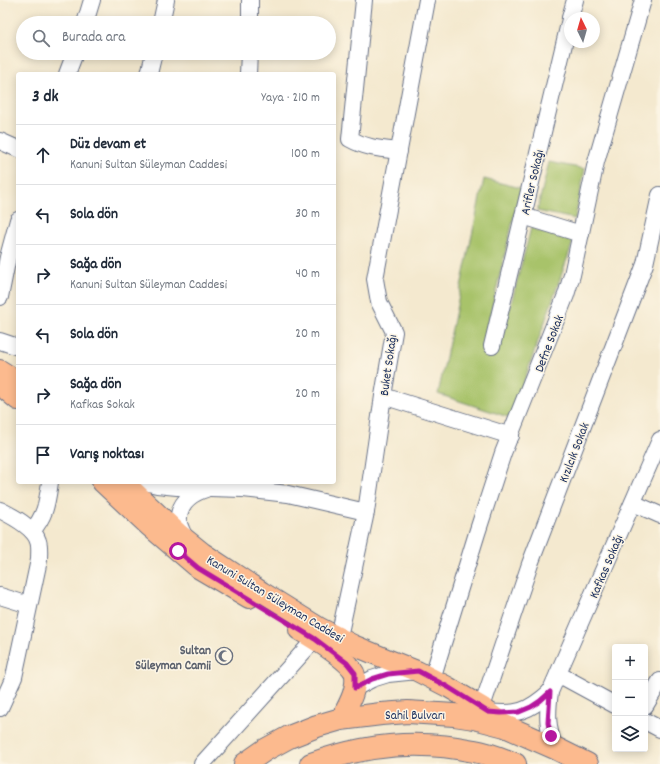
<!DOCTYPE html>
<html lang="tr">
<meta charset="utf-8">
<style>
:root{--surface:#fff;--page:#f2f2f3;--text:#1f2937;--muted:#747a83;--line:#e0e1e3}
body{margin:0;font-family:Dekko,sans-serif;background:var(--page);color:var(--text)}
.controls{position:absolute;right:12px;bottom:12px;display:grid;overflow:hidden;border-radius:4px;box-shadow:0 2px 10px #0003}
.controls button{width:36px;height:36px;display:grid;place-items:center;padding:0;border:0;border-bottom:1px solid var(--line);background:var(--surface);color:var(--text);font:20px sans-serif}
.compass{position:absolute;left:564px;top:12px;width:36px;height:36px;border-radius:50%;background:var(--surface);box-shadow:0 2px 10px #0003;rotate:355deg}
.stop{position:absolute;width:12px;height:12px;margin:-9px;border:3px solid #b5179e;border-radius:50%;background:#fff}
.stop.end{background:#b5179e;border-color:#fff;box-shadow:0 1px 4px #0008}
.list{margin:0;padding:0;list-style:none}
h2{display:flex;justify-content:space-between;align-items:center;height:52px;margin:0;padding:0 16px;font-size:17px}
h2 small{font-size:13px;font-weight:400;color:var(--muted)}
.list li{display:grid;grid-template-columns:26px 1fr auto;gap:12px;align-items:center;box-sizing:border-box;height:60px;padding:0 16px;border-top:1px solid var(--line)}
.list b{display:block;font-size:15px;white-space:nowrap}
.list p{margin:0;font-size:13px;white-space:nowrap;color:var(--muted)}
.list em{font-size:13px;font-style:normal;color:var(--muted)}
.icon{flex:none;width:22px;height:22px;fill:none;stroke:currentColor;stroke-width:2;stroke-linecap:round;stroke-linejoin:round}
.map{position:relative;flex:none;width:660px;height:764px;overflow:hidden}
.search{position:absolute;background:var(--surface);box-shadow:0 2px 10px #0003;left:16px;top:16px;width:320px;height:44px;display:flex;align-items:center;gap:10px;box-sizing:border-box;padding:0 14px;border-radius:22px;color:var(--muted);font-size:15px}
.panel{position:absolute;background:var(--surface);box-shadow:0 2px 10px #0003;left:16px;top:72px;width:320px;height:412px;border-radius:4px}
.map>svg:first-child{display:block}
</style>
<div class="map">
<svg width="660" height="764" viewBox="0 0 660 764">
<rect width="100%" height="100%" fill="#fcf5e5"/>
<filter id="ink" filterUnits="userSpaceOnUse"><feTurbulence type="fractalNoise" baseFrequency=".025" numOctaves="2"/><feDisplacementMap in="SourceGraphic" scale="8" xChannelSelector="R" yChannelSelector="G"/><feConvolveMatrix kernelMatrix="1 2 1 2 8 2 1 2 1" color-interpolation-filters="sRGB"/></filter>
<filter id="wash" filterUnits="userSpaceOnUse"><feTurbulence type="fractalNoise" baseFrequency=".012" numOctaves="4" result="noise"/><feDisplacementMap in="SourceGraphic" scale="16" xChannelSelector="R" yChannelSelector="G"/><feGaussianBlur stdDeviation="0.9" result="paint"/><feColorMatrix in="noise" values="0 0 0 0 0 0 0 0 0 0 0 0 0 0 0 0 0 1.4 0 .05"/><feComposite in="paint" operator="in"/></filter>
<g filter="url(#wash)">
<rect width="100%" height="100%" fill="#f4e9cf"/>
<g fill="#a8c36a" stroke="#627964">
<polygon points="549,162 585,169 575,219 537,211"/>
<polygon points="484,179 521,188 482,348 498,353 531,228 573,242 511,418 438,394"/>
</g>
</g>
<g filter="url(#ink)">
<g fill="none" stroke-linecap="round" stroke-linejoin="round">
<defs>
<g id="minor">
<path d="M364,0L350,139C366,148 381,149 399,151"/>
<polyline points="570,18 575,0"/>
<polyline points="85,23 92,0"/>
<polyline points="161,23 166,0"/>
<polyline points="250,23 250,0"/>
<polyline points="67,74 75,53"/>
<polyline points="149,74 154,53"/>
<polyline points="248,74 249,53"/>
<polyline points="0,141 18,149"/>
<polyline points="523,216 581,234"/>
<polyline points="0,297 8,257 18,220"/>
<polyline points="0,341 18,347"/>
<polyline points="492,346 570,19"/>
<polyline points="383,396 511,436"/>
<polyline points="144,482 157,485 177,487 243,489 288,494 366,512"/>
<polyline points="633,503 660,515"/>
<path d="M0,510C12,516 34,527 38,541C40,546 39,554 39,560L14,677L0,708"/>
<path d="M32,531C46,515 47,502 50,482"/>
<path d="M185,538C183,533 180,528 179,523C177,504 190,494 206,489"/>
<polyline points="0,596 29,605"/>
<polyline points="339,637 366,512 383,396 394,332 379,302 375,279 427,0"/>
<polyline points="558,674 615,705"/>
<polyline points="432,679 477,533 503,453 566,295 572,275 596,162 643,0"/>
<polyline points="355,688 372,679 388,674 417,671"/>
<polyline points="645,706 660,681"/>
<polyline points="482,707 530,564 645,264 660,195"/>
<path d="M488,712C517,715 528,712 550,692"/>
<polyline points="645,721 660,729"/>
<path d="M555,748C547,728 547,714 550,692L660,440"/>
<polyline points="202,764 315,639"/>
</g>
<g id="major">
<polyline points="0,370 8,375 18,384"/>
<polyline points="0,385 18,400"/>
<polyline points="102,482 150,527 198,568 249,598"/>
<polyline points="124,482 178,533 203,553 262,592 320,628 353,645 389,660 417,671 448,687 482,707 505,726"/>
<path d="M299,630C311,637 353,662 355,675C357,691 348,705 341,719"/>
</g>
<g id="highway">
<polyline points="245,764 265,750 289,737 317,726 341,719 381,714 408,712 454,715 474,718 505,726 555,748 587,764"/>
<path d="M311,764C363,745 419,739 474,751C488,753 502,759 515,764"/>
</g>
</defs>
<use href="#minor" stroke="#677086" stroke-width="18"/>
<use href="#major" stroke="#677086" stroke-width="22"/>
<use href="#highway" stroke="#677086" stroke-width="24"/>
<use href="#minor" stroke="#fff" stroke-width="16"/>
<use href="#major" stroke="#fcba8e" stroke-width="20"/>
<use href="#highway" stroke="#fcba8e" stroke-width="22"/>
</g>
</g>
<g fill="none" stroke-linecap="round" stroke-linejoin="round" filter="url(#ink)">
<polyline stroke="#b5179e" stroke-width="5" points="178,551 198,568 315,639 347,663 355,673 355,688 372,679 388,674 418,671 448,687 488,712 501,713 519,712 531,707 540,701 550,692 548,723 551,736"/>
</g>
<defs>
<symbol id="mosque-ring" viewBox="-11 -11 22 22"><circle r="9.5" fill="#fcf5e5" stroke="#6b7280" stroke-width="1.5"/><path d="M3.5-4.9A6 6 0 1 0 3.5 4.9A5 5 0 1 1 3.5-4.9Z" fill="#6b7280"/></symbol>
</defs>
<g fill-rule="evenodd">
<use href="#mosque-ring" x="214" y="646" width="20" height="20"/>
</g>
<g text-anchor="middle" stroke-width="3" stroke-linejoin="round" paint-order="stroke">
<g font-size="13" fill="#1b2f5e" stroke="#fcf5e5">
<text transform="translate(531 182) rotate(-77)" y="5">Arifler Sokağı</text>
<text transform="translate(548 343) rotate(-69)" y="5">Defne Sokak</text>
<text transform="translate(387 365) rotate(-82)" y="5">Buket Sokağı</text>
<text transform="translate(573 452) rotate(-69)" y="5">Kızılcık Sokak</text>
<text transform="translate(605 566) rotate(-67)" y="5">Kafkas Sokağı</text>
<text transform="translate(276 598) rotate(31)" y="5">Kanuni Sultan Süleyman Caddesi</text>
<text x="415" y="719">Sahil Bulvarı</text>
</g>
<g font-size="13" font-weight="bold" fill="#5b616d" stroke="#fcf5e5" text-anchor="end">
<text x="211" y="654">Sultan<tspan x="211" dy="15">Süleyman Camii</tspan></text>
</g>
</g>
</svg>
<div class="controls">
<button>+</button>
<button>−</button>
<button><svg class="icon" aria-label="layers" viewBox="0 0 24 24"><path d="M12 4l9 5-9 5-9-5zM3 14l9 5 9-5"/></svg></button>
</div>
<svg class="compass" viewBox="-18 -18 36 36"><path d="M0-13l5 13h-10z" fill="#e53935"/><path d="M0 13l5-13h-10z" fill="#747a83"/></svg>
<div class="stop" style="left:178px;top:551px"></div>
<div class="stop end" style="left:551px;top:736px"></div>
<div class="search"><svg class="icon" aria-label="search" viewBox="0 0 24 24"><circle cx="10" cy="10" r="6"/><path d="M15 15l6 6"/></svg>Burada ara</div>
<section class="panel">
<h2>3 dk<small>Yaya · 210 m</small></h2>
<ul class="list">
<li><svg class="icon" aria-label="ahead" viewBox="0 0 24 24"><path d="M12 20V5M6 11l6-6 6 6"/></svg><div><b>Düz devam et</b><p>Kanuni Sultan Süleyman Caddesi</p></div><em>100 m</em></li>
<li><svg class="icon" aria-label="left" viewBox="0 0 24 24"><path d="M17 20v-9H6M10 6l-5 5 5 5"/></svg><div><b>Sola dön</b></div><em>30 m</em></li>
<li><svg class="icon" aria-label="right" viewBox="0 0 24 24"><path d="M7 20v-9h11M14 6l5 5-5 5"/></svg><div><b>Sağa dön</b><p>Kanuni Sultan Süleyman Caddesi</p></div><em>40 m</em></li>
<li><svg class="icon" aria-label="left" viewBox="0 0 24 24"><path d="M17 20v-9H6M10 6l-5 5 5 5"/></svg><div><b>Sola dön</b></div><em>20 m</em></li>
<li><svg class="icon" aria-label="right" viewBox="0 0 24 24"><path d="M7 20v-9h11M14 6l5 5-5 5"/></svg><div><b>Sağa dön</b><p>Kafkas Sokak</p></div><em>20 m</em></li>
<li><svg class="icon" aria-label="arrive" viewBox="0 0 24 24"><path d="M6 21V4h12l-3 4 3 4H6"/></svg><div><b>Varış noktası</b></div></li>
</ul>
</section>
</div>
